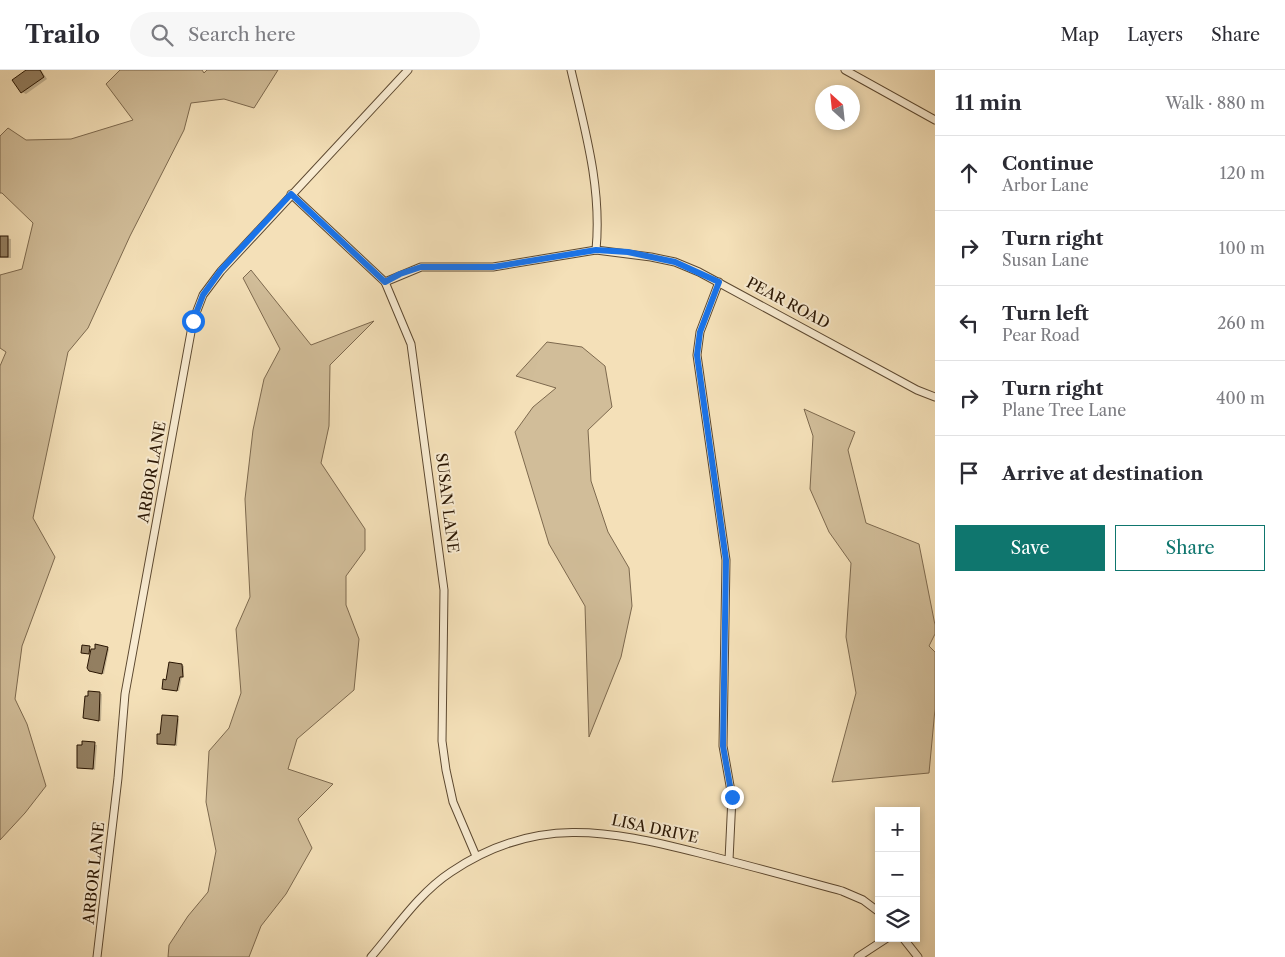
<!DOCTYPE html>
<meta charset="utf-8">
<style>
:root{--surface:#fff;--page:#f7f7f7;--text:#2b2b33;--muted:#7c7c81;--line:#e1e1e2;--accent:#0f766e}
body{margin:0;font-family:"Libre Caslon Text",serif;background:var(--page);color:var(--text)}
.controls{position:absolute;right:15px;bottom:15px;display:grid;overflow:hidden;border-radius:0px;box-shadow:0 2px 8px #0003}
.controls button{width:45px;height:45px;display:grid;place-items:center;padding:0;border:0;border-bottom:1px solid var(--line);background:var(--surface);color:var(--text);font:25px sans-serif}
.compass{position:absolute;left:815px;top:15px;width:45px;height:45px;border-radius:50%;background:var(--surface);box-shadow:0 2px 8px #0003;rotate:333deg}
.stop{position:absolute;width:15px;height:15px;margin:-11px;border:4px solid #1a73e8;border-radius:50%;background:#fff}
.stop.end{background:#1a73e8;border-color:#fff;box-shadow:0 1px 5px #0008}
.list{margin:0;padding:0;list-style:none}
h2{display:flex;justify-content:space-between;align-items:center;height:65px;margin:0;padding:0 20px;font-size:21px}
h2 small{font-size:16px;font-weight:400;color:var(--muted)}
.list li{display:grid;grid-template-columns:32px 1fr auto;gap:15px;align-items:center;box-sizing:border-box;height:75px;padding:0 20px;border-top:1px solid var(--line)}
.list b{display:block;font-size:19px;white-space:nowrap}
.list p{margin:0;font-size:16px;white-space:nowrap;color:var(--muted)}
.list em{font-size:16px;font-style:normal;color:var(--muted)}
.actions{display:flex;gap:10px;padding:15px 20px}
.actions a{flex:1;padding:11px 0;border:1px solid var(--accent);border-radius:0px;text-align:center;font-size:18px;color:var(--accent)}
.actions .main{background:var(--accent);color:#fff}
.icon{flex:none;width:28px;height:28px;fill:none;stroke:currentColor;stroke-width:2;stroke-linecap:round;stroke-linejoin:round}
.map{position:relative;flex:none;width:935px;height:887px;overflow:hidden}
header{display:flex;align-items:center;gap:30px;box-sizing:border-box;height:70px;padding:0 25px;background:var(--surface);border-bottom:1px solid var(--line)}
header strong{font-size:24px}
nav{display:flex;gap:28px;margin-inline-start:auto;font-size:18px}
.search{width:350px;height:45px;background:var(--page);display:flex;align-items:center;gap:12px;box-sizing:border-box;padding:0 18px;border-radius:28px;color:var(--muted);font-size:19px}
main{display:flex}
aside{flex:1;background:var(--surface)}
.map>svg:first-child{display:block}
</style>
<header>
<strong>Trailo</strong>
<div class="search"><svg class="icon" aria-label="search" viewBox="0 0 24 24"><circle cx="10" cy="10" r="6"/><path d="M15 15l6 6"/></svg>Search here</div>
<nav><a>Map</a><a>Layers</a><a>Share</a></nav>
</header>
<main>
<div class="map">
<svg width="935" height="887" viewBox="0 0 935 887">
<rect width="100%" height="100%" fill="#f4e0b8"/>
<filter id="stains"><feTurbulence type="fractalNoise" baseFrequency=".004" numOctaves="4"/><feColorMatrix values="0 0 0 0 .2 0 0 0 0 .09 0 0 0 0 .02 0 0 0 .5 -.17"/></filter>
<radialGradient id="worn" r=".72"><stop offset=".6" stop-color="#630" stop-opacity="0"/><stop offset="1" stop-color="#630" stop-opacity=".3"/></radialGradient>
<g fill="#d1bd99" stroke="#7d694e">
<polygon points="120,0 202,0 204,3 207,0 278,0 254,38 224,29 191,33 184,60 130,166 88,258 68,282 33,448 55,487 22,576 15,629 27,654 46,716 25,743 0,770 0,296 6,282 0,278 0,205 22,199 33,153 2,123 0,123 0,66 8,58 26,70 71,69 133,50 106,14"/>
<polygon points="251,200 311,275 374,251 330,295 329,356 321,393 365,459 365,480 346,506 346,535 359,569 354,620 297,669 288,699 333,714 298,749 312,778 286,824 261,856 249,887 168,887 169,875 188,846 208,822 216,781 206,732 209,681 229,658 241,623 236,559 250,527 245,429 253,360 264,309 280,279 243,208"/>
<polygon points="547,272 582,277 605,296 612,337 588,360 591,411 608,462 629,498 632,536 621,587 589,667 585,536 549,474 515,362 533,337 556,318 516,306"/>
<polygon points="804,339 855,362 848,380 866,453 919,474 935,555 935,564 929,576 935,582 935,639 929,703 832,712 856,623 846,567 851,493 829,462 810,419 813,366"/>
</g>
<g fill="#0003">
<polygon points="28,0 41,0 47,9 26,24 22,22"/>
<polygon points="0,167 11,169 11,188 0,188"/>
<polygon points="107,578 109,579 104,604 92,601 96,580"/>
<polygon points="182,595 184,596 184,608 182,607 179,621 165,619 167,611"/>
<polygon points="99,623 102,624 101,651 87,649 85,648"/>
<polygon points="177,648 179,649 177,676 160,674"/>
<polygon points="83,673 97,675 95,700 79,697"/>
</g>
<g fill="#937f61" stroke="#291502">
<polygon points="26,0 40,0 44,7 21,23 12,10"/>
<rect x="0" y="166" width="8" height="21"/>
<polygon points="95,574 108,577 102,604 89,601 87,598 91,579 95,579"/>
<polygon points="82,575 90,576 89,584 81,583"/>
<polygon points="169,592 182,594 183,607 180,607 177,621 162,619 163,609 166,610"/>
<polygon points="88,621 100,622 99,651 83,648 85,626 88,626"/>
<polygon points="162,645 178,646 175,675 157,674 157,664 160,664"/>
<polygon points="82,671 95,672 93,699 77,698 77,675 82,675"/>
</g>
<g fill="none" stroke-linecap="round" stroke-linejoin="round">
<defs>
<g id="minor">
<path d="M571,0C585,60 602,118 596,180"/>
<polyline points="845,0 935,50"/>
<polyline points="291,124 385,212 411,274 444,520 442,671 446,700 453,732 476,786"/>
<polyline points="385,212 421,197 493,197 596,180 651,187 675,192 699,202 917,320 935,327"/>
<polyline points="719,212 700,262 697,285 726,490 723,676 732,727 729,790"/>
<polyline points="903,868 918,887"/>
<polyline points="97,887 118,708 125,624 193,251 203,225 221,201 408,0"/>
<path d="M371,887C396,858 419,823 451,802C535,745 608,760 699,783C747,795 794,808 842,821L863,830L879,842"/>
<polyline points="858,887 887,868"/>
</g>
</defs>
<use href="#minor" stroke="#5c4830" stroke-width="9"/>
<use href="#minor" stroke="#f8ebd1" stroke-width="7"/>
</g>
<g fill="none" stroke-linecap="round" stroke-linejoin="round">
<polyline stroke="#1a73e8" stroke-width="6" points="193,251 203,225 221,200 291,124 385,212 400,204 421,197 493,197 596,180 628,182 675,192 719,212 700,262 697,285 726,490 723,676 732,727"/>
</g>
<g text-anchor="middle" stroke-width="4" stroke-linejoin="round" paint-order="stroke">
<g font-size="15" fill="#291502" stroke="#f8ebd1">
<text transform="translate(788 233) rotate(28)" y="5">PEAR ROAD</text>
<text transform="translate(152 402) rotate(-80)" y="5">ARBOR LANE</text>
<text transform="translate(447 433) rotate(83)" y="5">SUSAN LANE</text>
<text transform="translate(655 759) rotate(12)" y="5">LISA DRIVE</text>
<text transform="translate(94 803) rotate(-84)" y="5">ARBOR LANE</text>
</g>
</g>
<rect width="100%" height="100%" filter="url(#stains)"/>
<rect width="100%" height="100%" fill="url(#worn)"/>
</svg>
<div class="controls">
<button>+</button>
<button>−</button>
<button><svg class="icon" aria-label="layers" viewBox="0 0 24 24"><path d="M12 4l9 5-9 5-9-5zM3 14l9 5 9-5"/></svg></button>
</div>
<svg class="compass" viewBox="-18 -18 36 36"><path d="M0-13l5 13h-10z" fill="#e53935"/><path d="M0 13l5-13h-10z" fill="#7c7c81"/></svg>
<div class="stop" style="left:193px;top:251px"></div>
<div class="stop end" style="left:732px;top:727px"></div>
</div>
<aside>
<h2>11 min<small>Walk · 880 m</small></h2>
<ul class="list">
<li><svg class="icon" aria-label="ahead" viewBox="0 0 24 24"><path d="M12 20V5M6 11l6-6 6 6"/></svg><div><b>Continue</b><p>Arbor Lane</p></div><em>120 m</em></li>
<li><svg class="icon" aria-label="right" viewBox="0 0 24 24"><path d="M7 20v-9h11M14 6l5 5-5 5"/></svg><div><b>Turn right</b><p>Susan Lane</p></div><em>100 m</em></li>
<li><svg class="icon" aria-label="left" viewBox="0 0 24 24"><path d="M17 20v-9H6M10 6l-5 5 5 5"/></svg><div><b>Turn left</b><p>Pear Road</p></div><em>260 m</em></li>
<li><svg class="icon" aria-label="right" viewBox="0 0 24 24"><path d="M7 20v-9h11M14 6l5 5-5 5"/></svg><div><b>Turn right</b><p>Plane Tree Lane</p></div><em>400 m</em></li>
<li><svg class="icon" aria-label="arrive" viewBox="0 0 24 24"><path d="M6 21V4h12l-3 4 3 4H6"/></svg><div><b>Arrive at destination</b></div></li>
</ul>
<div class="actions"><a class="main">Save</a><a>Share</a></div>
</aside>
</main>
